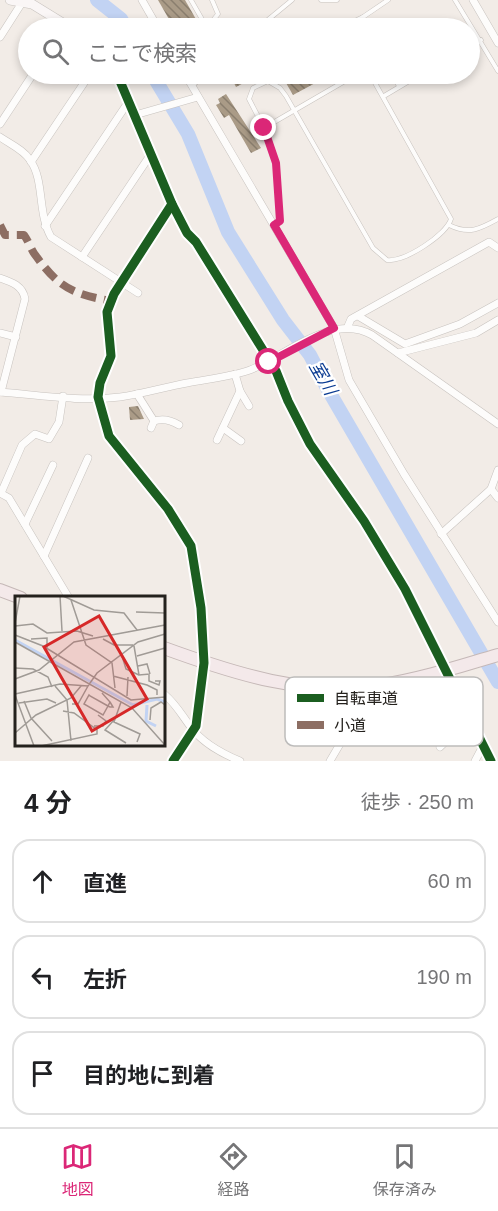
<!DOCTYPE html>
<html lang="ja">
<meta charset="utf-8">
<style>
:root{--surface:#fff;--page:#f6f6f6;--text:#202124;--muted:#757577;--line:#e0e0e0;--accent:#db2777}
body{margin:0;font-family:Helvetica,"Noto Sans JP",sans-serif;background:var(--page);color:var(--text)}
.stop{position:absolute;width:18px;height:18px;margin:-14px;border:4px solid #db2777;border-radius:50%;background:#fff}
.stop.end{background:#db2777;border-color:#fff;box-shadow:0 2px 6px #0008}
.list{margin:0;padding:0;list-style:none}
h2{display:flex;justify-content:space-between;align-items:center;height:78px;margin:0;padding:0 24px;font-size:26px}
h2 small{font-size:20px;font-weight:400;color:var(--muted)}
.list li{display:grid;grid-template-columns:39px 1fr auto;gap:18px;align-items:center;box-sizing:border-box;height:84px;margin:0 12px 12px;padding:0 12px;border:2px solid var(--line);border-radius:18px}
.list b{display:block;font-size:22px;white-space:nowrap}
.list em{font-size:20px;font-style:normal;color:var(--muted)}
.icon{flex:none;width:33px;height:33px;fill:none;stroke:currentColor;stroke-width:2;stroke-linecap:round;stroke-linejoin:round}
.map{position:relative;flex:none;width:498px;height:761px;overflow:hidden}
.search{position:absolute;background:var(--surface);box-shadow:0 3px 9px #0003;left:18px;right:18px;top:18px;height:66px;display:flex;align-items:center;gap:15px;box-sizing:border-box;padding:0 21px;border-radius:33px;color:var(--muted);font-size:22px}
.sheet{height:366px;background:var(--surface)}
nav{display:flex;justify-content:space-around;align-items:center;box-sizing:border-box;height:84px;border-top:2px solid var(--line);background:var(--surface);font-size:16px;color:var(--muted)}
nav a{display:grid;justify-items:center;gap:3px}
nav .on{color:var(--accent)}
.map>svg:first-child{display:block}
</style>
<div class="map">
<svg width="498" height="761" viewBox="0 0 498 761">
<defs>
<pattern id="building-back-hatch" width="6" height="6" patternUnits="userSpaceOnUse" patternTransform="scale(1.5)"><rect width="6" height="6" fill="#aa9b87"/><path d="M-1 5l2 2M0 0l6 6M5-1l2 2" fill="none" stroke="#8a7e6e"/></pattern>
</defs>
<rect width="100%" height="100%" fill="#f2ece7"/>
<g fill="none" stroke-linecap="round" stroke-linejoin="round">
<g stroke="#c2d3f3" stroke-width="14">
<polyline points="97,0 121,19 126,28"/>
<polyline points="152,74 188,134 228,232 283,320 310,355 327,388 498,682"/>
</g>
</g>
<g fill="url(#building-back-hatch)">
<polygon points="158,0 185,0 201,28 174,28"/>
<polygon points="242,74 261,74 236,87 232,79"/>
<polygon points="270,74 332,74 293,95 282,76 275,80"/>
<polygon points="226,94 261,148 251,153 229,115 224,118 216,105 220,103 218,99"/>
<polygon points="138,406 144,419 130,420 129,407"/>
</g>
<g fill="none" stroke-linecap="round" stroke-linejoin="round">
<defs>
<g id="lane">
<polyline points="191,0 207,28"/>
<polyline points="321,0 337,0"/>
<polyline points="455,0 498,71"/>
<polyline points="207,28 218,14 212,0"/>
<polyline points="258,28 292,0"/>
<polyline points="340,28 363,17"/>
<polyline points="366,28 363,17 388,0"/>
<polyline points="470,47 481,40"/>
<polyline points="392,74 399,86"/>
<polyline points="193,85 206,74"/>
<polyline points="384,96 421,74"/>
<path d="M264,128L249,99L253,88L268,81L280,88L286,96L373,248L387,260C405,262 446,235 451,219L370,74"/>
<polyline points="274,225 280,221 276,163 264,128 357,74"/>
<path d="M449,225C469,235 480,229 498,219"/>
</g>
<g id="street">
<polyline points="142,0 158,28"/>
<polyline points="473,0 498,43"/>
<polyline points="0,37 23,1"/>
<polyline points="185,74 334,328 349,380 404,474 498,622"/>
<path d="M198,97L135,115C151,154 167,211 196,242L276,371L288,401L310,444L364,521L405,589L491,761"/>
<polyline points="0,124 33,74"/>
<path d="M0,137C10,144 24,150 30,160C45,181 37,212 51,237L138,293"/>
<polyline points="31,162 90,74"/>
<polyline points="172,204 114,294 107,312 111,356 100,383 98,397 109,436 168,509 191,546 201,608 204,663 196,726 173,761"/>
<polyline points="45,226 129,101"/>
<polyline points="82,257 151,154"/>
<path d="M0,278C12,282 23,286 25,299L1,392"/>
<polyline points="358,316 405,344 460,324 498,303"/>
<polyline points="348,326 351,319 489,242 498,248"/>
<polyline points="0,333 16,337"/>
<polyline points="398,353 476,333 498,320"/>
<polyline points="240,391 249,406"/>
<path d="M0,392C39,395 81,402 120,397C142,394 165,387 187,383C208,379 230,377 250,370C287,355 333,312 372,335L498,424"/>
<polyline points="137,394 154,421"/>
<path d="M151,428L154,421C163,418 171,420 179,425"/>
<polyline points="223,428 241,441"/>
<polyline points="217,440 240,391 235,374"/>
<polyline points="498,470 491,489 498,498"/>
<polyline points="0,493 9,498 69,598"/>
<polyline points="1,493 22,445 35,434 49,439 59,422 63,396"/>
<polyline points="25,524 53,465"/>
<polyline points="441,534 491,489"/>
<polyline points="44,556 88,458"/>
<path d="M164,694C176,704 181,714 190,726C202,743 221,753 240,761"/>
<polyline points="440,747 468,720"/>
<polyline points="330,761 374,686"/>
<polyline points="475,761 483,746"/>
</g>
<g id="secondary">
<polyline points="10,0 32,4 71,28"/>
<polyline points="117,74 135,115"/>
</g>
<g id="highway">
<polyline points="0,590 21,598"/>
<path d="M164,648C235,674 306,697 382,685C422,679 460,666 498,655"/>
</g>
</defs>
<use href="#lane" stroke="#c8c3bf" stroke-width="5"/>
<use href="#street" stroke="#c8c3bf" stroke-width="8"/>
<use href="#secondary" stroke="#c8c3bf" stroke-width="10"/>
<use href="#highway" stroke="#c5b8b7" stroke-width="14"/>
<use href="#lane" stroke="#fdfcfb" stroke-width="4"/>
<use href="#street" stroke="#fdfcfb" stroke-width="7"/>
<use href="#secondary" stroke="#faf6f6" stroke-width="9"/>
<use href="#highway" stroke="#f4e9ea" stroke-width="12"/>
<path stroke="#8d6e63" stroke-width="8" stroke-dasharray="15 8" stroke-linecap="butt" d="M0,225L5,235H24C29,242 31,250 36,256C59,288 73,294 111,301"/>
<defs>
<g id="cycleway">
<polyline points="117,74 172,204 187,233 196,242 276,371 288,401 310,444 364,521 405,589 491,761"/>
<polyline points="172,204 114,294 107,312 111,356 100,383 98,397 109,436 168,509 191,546 201,608 204,663 196,726 173,761"/>
</g>
</defs>
<use href="#cycleway" stroke="#fff" stroke-width="13"/>
<use href="#cycleway" stroke="#1b5e20" stroke-width="9"/>
</g>
<g fill="none" stroke-linecap="round" stroke-linejoin="round">
<polyline stroke="#db2777" stroke-width="8" points="264,128 276,163 280,221 274,225 334,328 269,362"/>
</g>
<g text-anchor="middle" stroke-width="4.5" stroke-linejoin="round" paint-order="stroke">
<g font-size="18" font-style="italic" fill="#0a3b92" stroke="#fff">
<text transform="translate(323 378) rotate(60)" y="6">室川</text>
</g>
</g>
<g transform="translate(15 596)">
<rect width="150" height="150" fill="#f2ece7"/>
<path fill="none" stroke="#c2d3f3" stroke-width="3" d="M0,44L118,109L142,103L150,106M132,109L131,125L141,130"/>
<path fill="none" stroke="#a09b96" stroke-width="1.5" d="M45,0L47,35M48,0L79,14L109,17L122,34M56,4L71,49L97,67L100,92M121,16L150,17M0,27L5,0M0,30L18,28L32,37L62,35L78,40M0,39L28,50L116,104L150,101M16,43L32,42V52M88,43L99,49H118M0,46L117,112L150,149M119,50L124,79L135,78M107,60L111,73L124,79M122,60L150,52M123,70L132,68L135,78M0,72L18,73L33,81L37,91M134,78V85L144,89L145,85H140M98,80L132,89L142,94V99M0,83L24,74L59,46L150,29M40,90L52,104L56,145M87,97L95,106L93,110L88,119L69,108L74,99L75,100L93,110L95,111H98L95,106M0,98L45,88L73,90L82,77L123,46L150,38M0,99L19,150M112,100L113,81M9,105L16,122L37,145M106,106L99,126L125,138L122,146M4,107L32,103L41,107M57,108H63L73,90M99,124L90,134L111,147M135,124L136,112L146,106L150,109M79,130H88L91,125L83,119M0,137L21,119L56,102L66,90M26,150L82,138V134L59,117L48,115"/>
<path fill="#d62828" fill-opacity="0.15" stroke="#d62828" stroke-width="3" d="M84,20L132,103L77,135L29,51Z"/>
<rect width="150" height="150" fill="none" stroke="#24211d" stroke-width="3"/>
</g>
<rect x="285" y="677" width="198" height="69" rx="9" fill="#fff" stroke="#bdbcbb" stroke-width="1.5"/>
<rect x="297" y="694" width="27" height="8" fill="#1b5e20"/>
<rect x="297" y="721" width="27" height="8" fill="#8d6e63"/>
<g font-size="16" fill="#24211d">
<text x="334" y="704">自転車道</text>
<text x="334" y="731">小道</text>
</g>
</svg>
<div class="stop" style="left:269px;top:362px"></div>
<div class="stop end" style="left:264px;top:128px"></div>
<div class="search"><svg class="icon" aria-label="search" viewBox="0 0 24 24"><circle cx="10" cy="10" r="6"/><path d="M15 15l6 6"/></svg>ここで検索</div>
</div>
<section class="sheet">
<h2>4 分<small>徒歩 · 250 m</small></h2>
<ul class="list">
<li><svg class="icon" aria-label="ahead" viewBox="0 0 24 24"><path d="M12 20V5M6 11l6-6 6 6"/></svg><div><b>直進</b></div><em>60 m</em></li>
<li><svg class="icon" aria-label="left" viewBox="0 0 24 24"><path d="M17 20v-9H6M10 6l-5 5 5 5"/></svg><div><b>左折</b></div><em>190 m</em></li>
<li><svg class="icon" aria-label="arrive" viewBox="0 0 24 24"><path d="M6 21V4h12l-3 4 3 4H6"/></svg><div><b>目的地に到着</b></div></li>
</ul>
</section>
<nav>
<a class="on"><svg class="icon" aria-label="map" viewBox="0 0 24 24"><path d="M3 6l6-2 6 2 6-2v14l-6 2-6-2-6 2zM9 4v14M15 6v14"/></svg>地図</a>
<a><svg class="icon" aria-label="directions" viewBox="0 0 24 24"><path d="M12 3l9 9-9 9-9-9zM9 14v-3h6M13 9l2 2-2 2"/></svg>経路</a>
<a><svg class="icon" aria-label="saved" viewBox="0 0 24 24"><path d="M7 4h10v16l-5-4-5 4z"/></svg>保存済み</a>
</nav>
